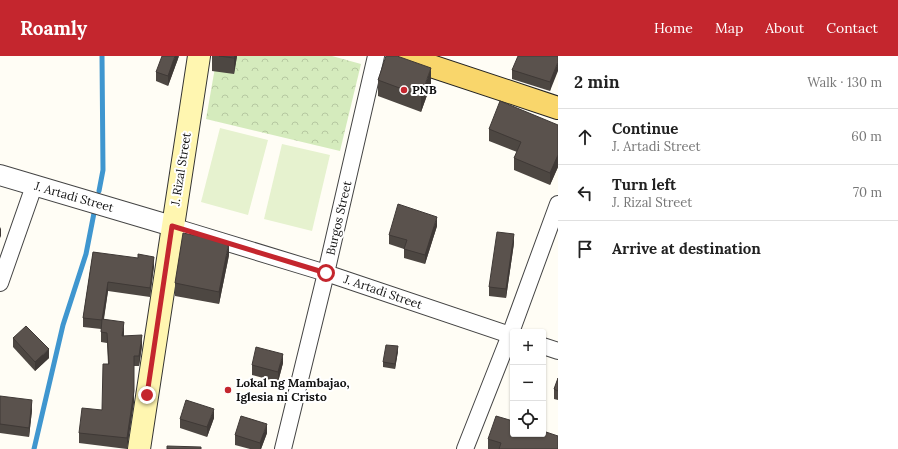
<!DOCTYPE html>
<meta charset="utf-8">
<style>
:root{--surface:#fff;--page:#f2f2f2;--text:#222;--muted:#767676;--line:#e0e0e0;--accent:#c4262e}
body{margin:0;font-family:Lora,serif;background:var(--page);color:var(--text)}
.controls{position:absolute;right:12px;bottom:12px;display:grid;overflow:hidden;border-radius:4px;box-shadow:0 1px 3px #0004}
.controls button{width:36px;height:36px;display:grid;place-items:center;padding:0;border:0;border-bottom:1px solid var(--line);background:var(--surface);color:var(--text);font:20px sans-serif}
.stop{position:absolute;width:12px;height:12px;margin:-9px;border:3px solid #c4262e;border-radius:50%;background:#fff}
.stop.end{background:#c4262e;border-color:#fff;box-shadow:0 1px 4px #0008}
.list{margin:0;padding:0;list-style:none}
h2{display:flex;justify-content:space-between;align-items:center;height:52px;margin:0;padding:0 16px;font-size:17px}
h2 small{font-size:13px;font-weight:400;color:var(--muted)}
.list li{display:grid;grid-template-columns:26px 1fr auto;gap:12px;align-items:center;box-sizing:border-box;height:56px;padding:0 16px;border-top:1px solid var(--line)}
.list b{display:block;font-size:15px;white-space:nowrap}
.list p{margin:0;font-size:13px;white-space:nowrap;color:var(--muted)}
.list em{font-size:13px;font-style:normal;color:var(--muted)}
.icon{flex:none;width:22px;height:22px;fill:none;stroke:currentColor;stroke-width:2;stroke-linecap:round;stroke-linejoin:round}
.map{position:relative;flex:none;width:558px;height:393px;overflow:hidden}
header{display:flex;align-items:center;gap:24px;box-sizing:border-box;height:56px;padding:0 20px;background:var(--accent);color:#fff}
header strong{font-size:19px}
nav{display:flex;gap:22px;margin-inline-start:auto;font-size:14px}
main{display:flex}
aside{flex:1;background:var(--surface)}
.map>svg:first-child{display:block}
</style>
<header>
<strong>Roamly</strong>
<nav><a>Home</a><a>Map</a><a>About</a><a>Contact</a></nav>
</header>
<main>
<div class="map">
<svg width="558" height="393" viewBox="0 0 558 393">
<defs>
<pattern id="park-crowns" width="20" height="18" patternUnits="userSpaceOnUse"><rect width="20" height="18" fill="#d5ebbd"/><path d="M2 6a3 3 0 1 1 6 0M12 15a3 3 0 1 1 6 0" fill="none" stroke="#b6c8a1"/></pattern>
</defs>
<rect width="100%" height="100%" fill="#fffdf5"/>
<polygon fill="url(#park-crowns)" points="217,0 332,0 361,8 340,95 206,63"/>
<g fill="#e6f2cf">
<polygon points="220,72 268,84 248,159 201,146"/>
<polygon points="282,88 330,99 312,175 264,163"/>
</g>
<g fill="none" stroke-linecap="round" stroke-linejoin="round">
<g stroke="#3f96cf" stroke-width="5">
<polyline points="99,135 103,114 102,0"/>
<polyline points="34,393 63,269 86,198 94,157"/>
</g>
<defs>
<g id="minor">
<polyline points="172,170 326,217 513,280"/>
<polyline points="0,227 34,130"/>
<polyline points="543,290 558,295"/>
<polyline points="283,393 326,217 376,0"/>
<polyline points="465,393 510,279 558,148"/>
</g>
<polyline id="tertiary" points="0,119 172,170"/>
<polyline id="secondary" points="139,393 199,0"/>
<polyline id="primary" points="401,0 558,52"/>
</defs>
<use href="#minor" stroke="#444" stroke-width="18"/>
<use href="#tertiary" stroke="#444" stroke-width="22"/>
<use href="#secondary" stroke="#333" stroke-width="24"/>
<use href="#primary" stroke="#222" stroke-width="24"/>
<use href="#minor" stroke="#fff" stroke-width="16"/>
<use href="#tertiary" stroke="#fff" stroke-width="20"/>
<use href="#secondary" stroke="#fff6b0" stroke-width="22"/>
<use href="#primary" stroke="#f9d66b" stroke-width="22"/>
</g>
<g fill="#4d4742">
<polygon points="179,0 168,30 156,25 156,16"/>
<polygon points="212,0 237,0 234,18 212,15"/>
<polygon points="558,0 550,35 512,23 512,14"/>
<polygon points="378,24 431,28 421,56 378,40"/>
<polygon points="558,69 558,111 550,129 514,114 514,102 517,96 489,85 489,73"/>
<polygon points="437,170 425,208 404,202 404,193 389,188 389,179"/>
<polygon points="514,187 506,242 489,240 489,231"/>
<polygon points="93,196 154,210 150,241 108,235 104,263 124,277 124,280 142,290 139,310 134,310 134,346 127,393 79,387 79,377 102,354 108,308 107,287 101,286 101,273 83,271 83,262"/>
<polygon points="229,199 219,248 175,240 175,227"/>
<polygon points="13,282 49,302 35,315 13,291"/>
<polygon points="398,295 395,313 383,311 383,306"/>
<polygon points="283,307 278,326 252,319 252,309"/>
<polygon points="558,322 558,344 554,343 554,333"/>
<polygon points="0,340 32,354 29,381 0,377"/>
<polygon points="214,362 207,381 180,372 180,363"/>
<polygon points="267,377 261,393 250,393 235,389 235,379"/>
<polygon points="488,383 558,393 488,393"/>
</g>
<g fill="#3f3936">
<polygon points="175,0 179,0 168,30 168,20"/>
<polygon points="235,0 237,0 234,18 234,2"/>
<polygon points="558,6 558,15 550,35 550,26"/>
<polygon points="431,12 431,28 421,56 421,40"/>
<polygon points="558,99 558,111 550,129 550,117"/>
<polygon points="437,161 437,170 425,208 425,199"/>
<polygon points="1,171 1,180 0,182 0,173"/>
<polygon points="514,178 514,187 506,242 506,233"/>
<polygon points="229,186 229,199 219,248 219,236"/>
<polygon points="154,201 154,210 150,241 150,232"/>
<polygon points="108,226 108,235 102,273 102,264"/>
<polygon points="124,266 124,277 122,291 122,280"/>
<polygon points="142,279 142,290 139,310 139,300"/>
<polygon points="398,290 398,295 395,313 395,308"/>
<polygon points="49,293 49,302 35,315 35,306"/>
<polygon points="283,298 283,307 278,326 278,316"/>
<polygon points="134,310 134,346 127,393 127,382"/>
<polygon points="32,344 32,354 29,381 29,372"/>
<polygon points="214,353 214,362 207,381 207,371"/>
<polygon points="267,368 267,377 261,393 260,393 260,387"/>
</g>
<g fill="#5a524d" stroke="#3f3936">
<polygon points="162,0 175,0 168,20 156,16"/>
<polygon points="219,0 235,0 234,2"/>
<polygon points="386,0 397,0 431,12 421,40 378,24"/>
<polygon points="518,0 558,0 558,6 550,26 512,14"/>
<polygon points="500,45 558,69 558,99 550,117 514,102 521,86 489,73"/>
<polygon points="398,148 437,161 425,199 404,193 407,184 389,179"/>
<polygon points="497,176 514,178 506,233 489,231"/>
<polygon points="183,177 229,186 219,236 175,227"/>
<polygon points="93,196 138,202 138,198 154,201 150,232 108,226 102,264 83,262"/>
<polygon points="102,263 124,266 122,280 142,279 139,300 134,300 134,335 127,382 79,377 82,352 102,354 103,308 109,308 107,277 101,276"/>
<polygon points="26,270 49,293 35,306 13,282"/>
<polygon points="386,289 398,290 395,308 383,306"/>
<polygon points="256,291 283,298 278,316 252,309"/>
<polygon points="558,322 558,335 554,333"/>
<polygon points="0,340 32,344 29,372 0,368"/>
<polygon points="186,344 214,353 207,371 180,363"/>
<polygon points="241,360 267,368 260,387 235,379"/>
<polygon points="496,360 513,365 513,378 543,378 543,375 558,380 558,393 499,393 501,387 488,383"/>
<polygon points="167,390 201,391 201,393 167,393"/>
</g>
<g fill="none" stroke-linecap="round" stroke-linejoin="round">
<polyline stroke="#c4262e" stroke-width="5" points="147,339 172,170 326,217"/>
</g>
<g fill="#c4262e" stroke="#fff" stroke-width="1.5">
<circle cx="404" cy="34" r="4"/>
<circle cx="228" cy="334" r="4"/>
</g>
<g text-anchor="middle" stroke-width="4" stroke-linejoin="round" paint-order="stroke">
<g font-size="12" font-weight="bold" fill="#111" stroke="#fff" text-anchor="start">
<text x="412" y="38">PNB</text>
<text x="236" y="331">Lokal ng Mambajao,<tspan x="236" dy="14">Iglesia ni Cristo</tspan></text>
</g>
<g font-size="12" fill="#111" stroke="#fff">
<text transform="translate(181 113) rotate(-81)" y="4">J. Rizal Street</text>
<text transform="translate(74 141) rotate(16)" y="4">J. Artadi Street</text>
<text transform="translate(339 162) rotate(-77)" y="4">Burgos Street</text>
<text transform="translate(383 236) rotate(19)" y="4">J. Artadi Street</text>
</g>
</g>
</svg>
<div class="controls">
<button>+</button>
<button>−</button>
<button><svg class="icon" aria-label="locate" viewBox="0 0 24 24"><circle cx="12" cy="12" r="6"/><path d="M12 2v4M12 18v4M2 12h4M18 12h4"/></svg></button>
</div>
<div class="stop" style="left:326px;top:217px"></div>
<div class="stop end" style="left:147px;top:339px"></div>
</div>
<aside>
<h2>2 min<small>Walk · 130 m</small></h2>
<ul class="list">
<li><svg class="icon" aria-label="ahead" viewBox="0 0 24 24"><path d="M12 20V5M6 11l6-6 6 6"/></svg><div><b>Continue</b><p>J. Artadi Street</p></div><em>60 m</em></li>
<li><svg class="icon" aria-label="left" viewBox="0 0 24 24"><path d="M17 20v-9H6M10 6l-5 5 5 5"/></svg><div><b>Turn left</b><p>J. Rizal Street</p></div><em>70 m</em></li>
<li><svg class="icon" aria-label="arrive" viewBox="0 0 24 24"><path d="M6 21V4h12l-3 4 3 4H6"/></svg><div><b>Arrive at destination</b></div></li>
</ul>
</aside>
</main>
